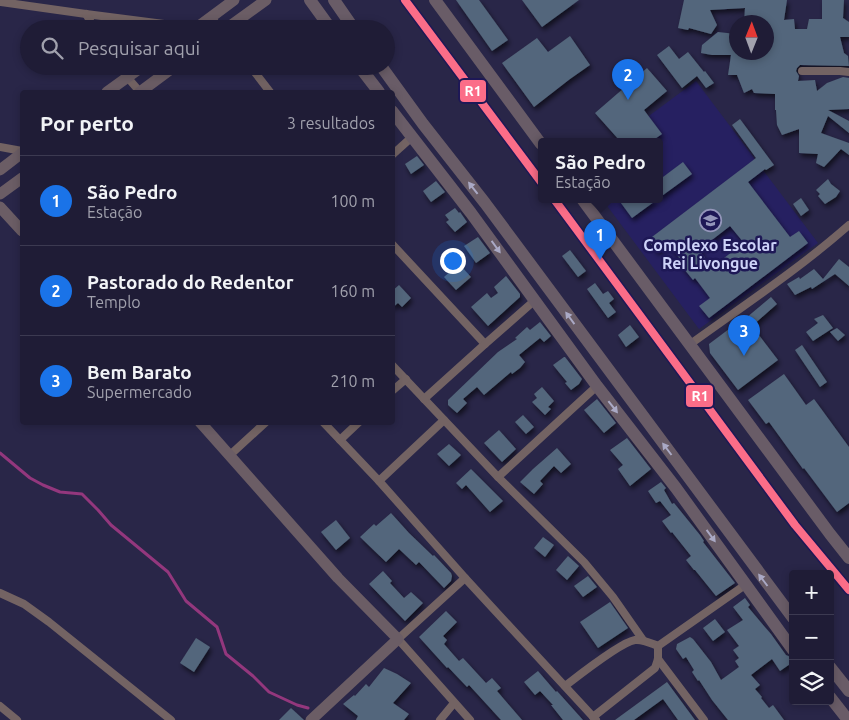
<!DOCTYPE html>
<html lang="pt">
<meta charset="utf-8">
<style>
:root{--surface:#1f1c36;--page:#2c2942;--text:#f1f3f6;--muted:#a1a1ad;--line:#3c3a51;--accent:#1a73e8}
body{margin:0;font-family:Ubuntu,sans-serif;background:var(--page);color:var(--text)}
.controls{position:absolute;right:15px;bottom:15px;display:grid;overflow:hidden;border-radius:5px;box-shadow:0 2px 8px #0003}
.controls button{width:45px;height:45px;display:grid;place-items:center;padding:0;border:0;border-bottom:1px solid var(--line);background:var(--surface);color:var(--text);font:25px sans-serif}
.compass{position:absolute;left:729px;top:15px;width:45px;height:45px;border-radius:50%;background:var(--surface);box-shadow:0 2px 8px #0003;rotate:1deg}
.you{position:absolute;left:452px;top:260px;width:18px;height:18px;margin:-12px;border:4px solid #fff;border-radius:50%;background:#1a73e8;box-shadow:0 0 0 8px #1a73e833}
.badge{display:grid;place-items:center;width:32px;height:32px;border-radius:50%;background:var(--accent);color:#fff;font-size:16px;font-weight:700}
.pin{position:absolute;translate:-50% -41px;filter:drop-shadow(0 1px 2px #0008)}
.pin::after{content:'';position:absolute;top:26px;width:18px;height:15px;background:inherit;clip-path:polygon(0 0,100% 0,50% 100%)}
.popup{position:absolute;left:538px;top:138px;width:125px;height:65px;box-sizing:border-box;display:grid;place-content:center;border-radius:5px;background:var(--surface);filter:drop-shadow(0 1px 4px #0005);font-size:16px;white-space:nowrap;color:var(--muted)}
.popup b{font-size:19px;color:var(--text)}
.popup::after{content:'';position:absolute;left:50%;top:100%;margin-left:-10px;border:10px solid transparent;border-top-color:var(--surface)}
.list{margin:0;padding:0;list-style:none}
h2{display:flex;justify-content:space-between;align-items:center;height:65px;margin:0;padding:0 20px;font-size:21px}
h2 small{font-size:16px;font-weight:400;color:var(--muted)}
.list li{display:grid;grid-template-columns:32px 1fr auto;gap:15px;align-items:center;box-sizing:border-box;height:90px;padding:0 20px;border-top:1px solid var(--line)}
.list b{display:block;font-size:19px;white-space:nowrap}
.list p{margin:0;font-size:16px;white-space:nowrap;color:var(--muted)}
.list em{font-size:16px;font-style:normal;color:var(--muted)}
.icon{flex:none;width:28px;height:28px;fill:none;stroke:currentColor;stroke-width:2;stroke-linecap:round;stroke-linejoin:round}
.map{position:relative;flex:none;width:849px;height:720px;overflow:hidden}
.search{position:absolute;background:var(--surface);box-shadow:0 2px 8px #0003;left:20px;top:20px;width:375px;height:55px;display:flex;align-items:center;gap:12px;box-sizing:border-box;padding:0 18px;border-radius:28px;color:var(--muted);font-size:19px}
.panel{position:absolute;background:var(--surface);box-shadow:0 2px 8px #0003;left:20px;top:90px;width:375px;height:335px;border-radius:5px}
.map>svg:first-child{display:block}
</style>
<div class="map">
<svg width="849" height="720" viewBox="0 0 849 720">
<defs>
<filter id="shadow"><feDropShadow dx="2" dy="3.5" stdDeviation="2.5" flood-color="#0009"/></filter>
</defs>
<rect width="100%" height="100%" fill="#292648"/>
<polygon fill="#262061" points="696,81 818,243 699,329 602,199 659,199 659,141 615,141"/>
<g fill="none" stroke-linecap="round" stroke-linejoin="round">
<polyline stroke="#93377d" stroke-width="3" points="0,453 30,478 43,485 60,492 82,494 98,510 111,525 168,572 186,601 217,627 226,654 253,676 269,692 297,705 308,708"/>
</g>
<g fill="#53667b" fill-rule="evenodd" filter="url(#shadow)">
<polygon points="456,0 479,0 508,40 492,51"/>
<polygon points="522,0 579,0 542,27"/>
<polygon points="684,0 787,0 784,20 794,19 795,29 807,29 809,19 822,19 822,0 844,0 843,18 849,22 849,37 840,37 844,53 848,56 849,66 800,65 797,68 796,71 799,76 798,81 815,80 817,91 827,83 843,77 849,78 849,109 828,110 849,121 849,133 828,116 821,133 849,143 849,155 841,149 824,167 816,163 818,154 799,153 799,129 782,135 777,125 776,110 775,110 775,94 754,93 752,89 744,93 737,75 728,75 731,55 712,55 701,53 702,45 718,32 736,34 736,52 766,52 767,23 744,22 745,8 710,10 717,25 711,34 689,28 688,30 678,28"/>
<polygon points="570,36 590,65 570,79 534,107 502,63 537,38 548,52"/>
<polygon points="669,46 679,59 688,52 704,72 705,71 714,83 706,88 697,76 682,88 657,55"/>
<polygon points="647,68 667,91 644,110 662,134 652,141 620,141 595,113"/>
<path d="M740,119L774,165L766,170L765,169L748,182L790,237L799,231L808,243L709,318L699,306L710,298L695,278L693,280L680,264L682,262L669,244L657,252L648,240L756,158L732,125ZM730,226L744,243L712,267L699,250Z"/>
<polygon points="417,156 424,165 411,174 405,164"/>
<polygon points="683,162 692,174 659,198 659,180"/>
<polygon points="828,179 831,184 840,191 836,197 825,204 818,196 820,194 816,190"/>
<polygon points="436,181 445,192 431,202 423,191"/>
<polygon points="801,198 809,210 801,216 793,204"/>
<polygon points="618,199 658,199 632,218"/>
<polygon points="455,208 459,213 460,212 467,222 455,232 446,222 449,220 445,215"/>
<polygon points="478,237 490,253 476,263 464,246"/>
<polygon points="570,250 586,271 578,277 562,256"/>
<polygon points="839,259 849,267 849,286 835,274 812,289 811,287 795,295 787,284 799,277 800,279 814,269 823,279"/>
<polygon points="459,264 471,277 456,290 444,277"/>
<polygon points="506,276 520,294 520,297 488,326 471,307 487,293 491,298 498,293 494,287"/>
<polygon points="595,283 603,294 608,291 614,299 609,303 616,312 608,318 587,289"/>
<polygon points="399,285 411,298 402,307 398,303 392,308 392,291"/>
<polygon points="771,297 777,304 752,326 778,360 738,390 710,353 709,344 745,317 746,318"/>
<polygon points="823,315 833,328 813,341 806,332 818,323 814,319"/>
<polygon points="540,322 551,336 544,342 540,338 519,355 525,362 520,368 512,374 511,372 484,395 477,387 463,399 467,403 457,413 448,405 448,400 498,352 517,339 515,338 527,327 530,330"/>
<polygon points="630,325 639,337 626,347 618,335"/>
<polygon points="837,328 845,335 838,341 830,332"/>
<polygon points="802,345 827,382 820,387 795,350"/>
<polygon points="564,357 565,357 582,379 579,384 571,390 565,383 567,382 553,365"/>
<polygon points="784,374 806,405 814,399 849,447 849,503 837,512 804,468 803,469 769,422 766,424 748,400"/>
<polygon points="542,387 554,401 548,407 551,409 545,415 532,402 537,398 534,394"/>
<polygon points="597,399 616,423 604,433 584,410"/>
<polygon points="523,415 534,427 526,434 515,422"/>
<polygon points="499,430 516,449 502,462 484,443"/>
<polygon points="627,438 651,469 630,486 618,469 623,465 610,450"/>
<polygon points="449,444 461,455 449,466 437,454"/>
<polygon points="557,448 571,464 561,473 554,466 540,481 543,484 534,494 520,482 533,469"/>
<polygon points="471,469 503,501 490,512 466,485 462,489 456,483"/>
<polygon points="661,482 666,488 664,490 672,504 674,503 700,535 704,541 703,542 735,583 716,596 695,570 694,570 686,560 691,556 672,532 671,533 662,521 671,515 660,501 656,503 648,491"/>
<polygon points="391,513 409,533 433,556 434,555 451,573 452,576 451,581 444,588 419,562 416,565 399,549 386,562 360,537 374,524 376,526"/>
<polygon points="336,520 350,538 336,550 321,532"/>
<polygon points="543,537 554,545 545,557 534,548"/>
<polygon points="568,556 579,566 567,580 556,570"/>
<polygon points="383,571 392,581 390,583 404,598 411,592 423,603 405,621 369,584"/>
<polygon points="588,576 597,587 583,597 574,586"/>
<polygon points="745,598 750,605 748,607 764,626 771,634 786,655 793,658 793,662 780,671 772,659 751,675 760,685 755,689 762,697 761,698 769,708 773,705 784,720 728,720 712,700 699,680 698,681 692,672 694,670 686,657 683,659 676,649 677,644 690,637 693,639 711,662 721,680 739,667 735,661 739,658 733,650 739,646 727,630 743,620 733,607"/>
<polygon points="610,602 628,628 598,648 580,622"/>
<polygon points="446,611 457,622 443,636 447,640 444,644 459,661 463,658 486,683 492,678 501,688 497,691 522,720 501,720 469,685 467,687 448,667 447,668 419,637"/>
<polygon points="715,619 725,632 713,641 703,628"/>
<polygon points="196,638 210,647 194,672 180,663"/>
<polygon points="384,668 397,674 411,683 393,703 409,714 404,720 356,720 358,716 343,704 354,695 355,696 366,684 369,687"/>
<polygon points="538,671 556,692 557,691 583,720 563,720 551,705 553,705 540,691 535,695 524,682"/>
<polygon points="667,682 695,720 678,720 663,699 634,720 615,720"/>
<polygon points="291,708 304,720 279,720"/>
</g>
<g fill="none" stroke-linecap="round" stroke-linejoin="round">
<g stroke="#736363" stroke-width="8">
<polyline points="1,2 86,14 195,28"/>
<polyline points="86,14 95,29"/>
<polyline points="211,17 220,29"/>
<polyline points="120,66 128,78 140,92"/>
<polyline points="250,66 270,92"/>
<polyline points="802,71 840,71 849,72"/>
<polyline points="0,147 22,151"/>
<polyline points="392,155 412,137"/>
<polyline points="392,244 485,344"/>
<path d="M689,345C743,306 799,269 849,225"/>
<polyline points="392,365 498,477 584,562 613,597 643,640"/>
<polyline points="392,391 406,379"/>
<polyline points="424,399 485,344 534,301"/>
<polyline points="323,422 379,481 465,578 596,720"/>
<polyline points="340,440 359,422"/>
<polyline points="230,455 266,422"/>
<polyline points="498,477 597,386"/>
<polyline points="379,481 444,420"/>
<polyline points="465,578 398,639 470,720"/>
<polyline points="0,593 24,604 49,622 171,720"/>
<polyline points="658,646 745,585"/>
<polyline points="658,659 704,720"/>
<path d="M565,686C578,676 621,642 635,640C643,639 650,643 658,646"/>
<polyline points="0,706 17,720"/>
<polyline points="593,717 655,668 658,659 658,646"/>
<polyline points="440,720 454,703"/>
</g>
<g stroke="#6b5d65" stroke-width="11">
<polyline points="195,29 234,0"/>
<polyline points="226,29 266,0"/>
<polyline points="107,92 143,66"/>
<polyline points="140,92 175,66"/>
<polyline points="0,170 22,153"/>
<polyline points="0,194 22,178"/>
<polyline points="0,207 22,231"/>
<polyline points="200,422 338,578 398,639 311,720"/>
</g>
<g stroke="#695c67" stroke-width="12">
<polyline points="310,0 331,29"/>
<polyline points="334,0 354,29"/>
<polyline points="435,0 541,144"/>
<polyline points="359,66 379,92"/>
<polyline points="381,66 423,124 485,203 793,618"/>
<polyline points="392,111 471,213 597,386 676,488 793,650"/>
<polyline points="582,199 830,534 849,558"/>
<polyline points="830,667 849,691"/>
<polyline points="830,697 848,720"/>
</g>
<defs>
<g id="rail-1">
<polyline points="405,0 541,182"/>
<polyline points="554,199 795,525 849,590"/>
</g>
</defs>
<use href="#rail-1" stroke="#1e1856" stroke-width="11"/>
<use href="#rail-1" stroke="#fb6d88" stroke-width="8"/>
</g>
<defs><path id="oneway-solid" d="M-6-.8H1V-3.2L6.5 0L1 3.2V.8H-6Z" transform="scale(1.25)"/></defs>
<g fill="#aaa9c5">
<use href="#oneway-solid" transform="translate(473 188) rotate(-128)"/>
<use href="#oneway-solid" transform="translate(496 247) rotate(54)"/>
<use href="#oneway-solid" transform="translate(570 318) rotate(-126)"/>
<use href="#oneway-solid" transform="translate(613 407) rotate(52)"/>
<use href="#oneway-solid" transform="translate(667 449) rotate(-127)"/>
<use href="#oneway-solid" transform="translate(711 536) rotate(54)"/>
<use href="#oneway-solid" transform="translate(763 580) rotate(-127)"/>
</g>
<defs>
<symbol id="school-ring" viewBox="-11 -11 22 22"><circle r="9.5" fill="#1e1856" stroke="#9496ba" stroke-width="1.5"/><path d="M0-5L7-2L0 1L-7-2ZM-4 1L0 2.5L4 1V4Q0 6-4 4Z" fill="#9496ba"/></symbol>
</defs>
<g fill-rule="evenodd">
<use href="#school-ring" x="698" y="208" width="25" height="25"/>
</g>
<g text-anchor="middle" stroke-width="5" stroke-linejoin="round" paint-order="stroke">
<g font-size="16" font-weight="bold" fill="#cdd2f8" stroke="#1e1856">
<text x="710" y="251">Complexo Escolar<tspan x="710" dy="18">Rei Livongue</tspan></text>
</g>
</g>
<g stroke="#1e1856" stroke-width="2">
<rect x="459" y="79" width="28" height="24" rx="5" fill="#fb6d88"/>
<rect x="685" y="384" width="29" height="24" rx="5" fill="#fb6d88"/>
</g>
<g font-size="14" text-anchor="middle" font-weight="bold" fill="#fff">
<text x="473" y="96">R1</text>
<text x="700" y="401">R1</text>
</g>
</svg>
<div class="controls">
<button>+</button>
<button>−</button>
<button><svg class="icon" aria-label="layers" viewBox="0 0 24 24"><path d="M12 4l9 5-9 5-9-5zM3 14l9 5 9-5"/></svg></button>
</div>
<svg class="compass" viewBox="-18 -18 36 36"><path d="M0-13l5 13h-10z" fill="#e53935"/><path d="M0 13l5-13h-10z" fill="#a1a1ad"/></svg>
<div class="you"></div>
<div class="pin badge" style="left:600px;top:260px">1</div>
<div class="popup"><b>São Pedro</b>Estação</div>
<div class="pin badge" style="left:628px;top:100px">2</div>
<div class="pin badge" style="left:744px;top:356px">3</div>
<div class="search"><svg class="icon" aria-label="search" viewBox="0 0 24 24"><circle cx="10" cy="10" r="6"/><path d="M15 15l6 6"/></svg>Pesquisar aqui</div>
<section class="panel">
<h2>Por perto<small>3 resultados</small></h2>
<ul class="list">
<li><span class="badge">1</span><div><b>São Pedro</b><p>Estação</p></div><em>100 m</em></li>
<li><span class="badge">2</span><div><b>Pastorado do Redentor</b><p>Templo</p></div><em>160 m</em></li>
<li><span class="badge">3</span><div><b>Bem Barato</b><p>Supermercado</p></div><em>210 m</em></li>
</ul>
</section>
</div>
